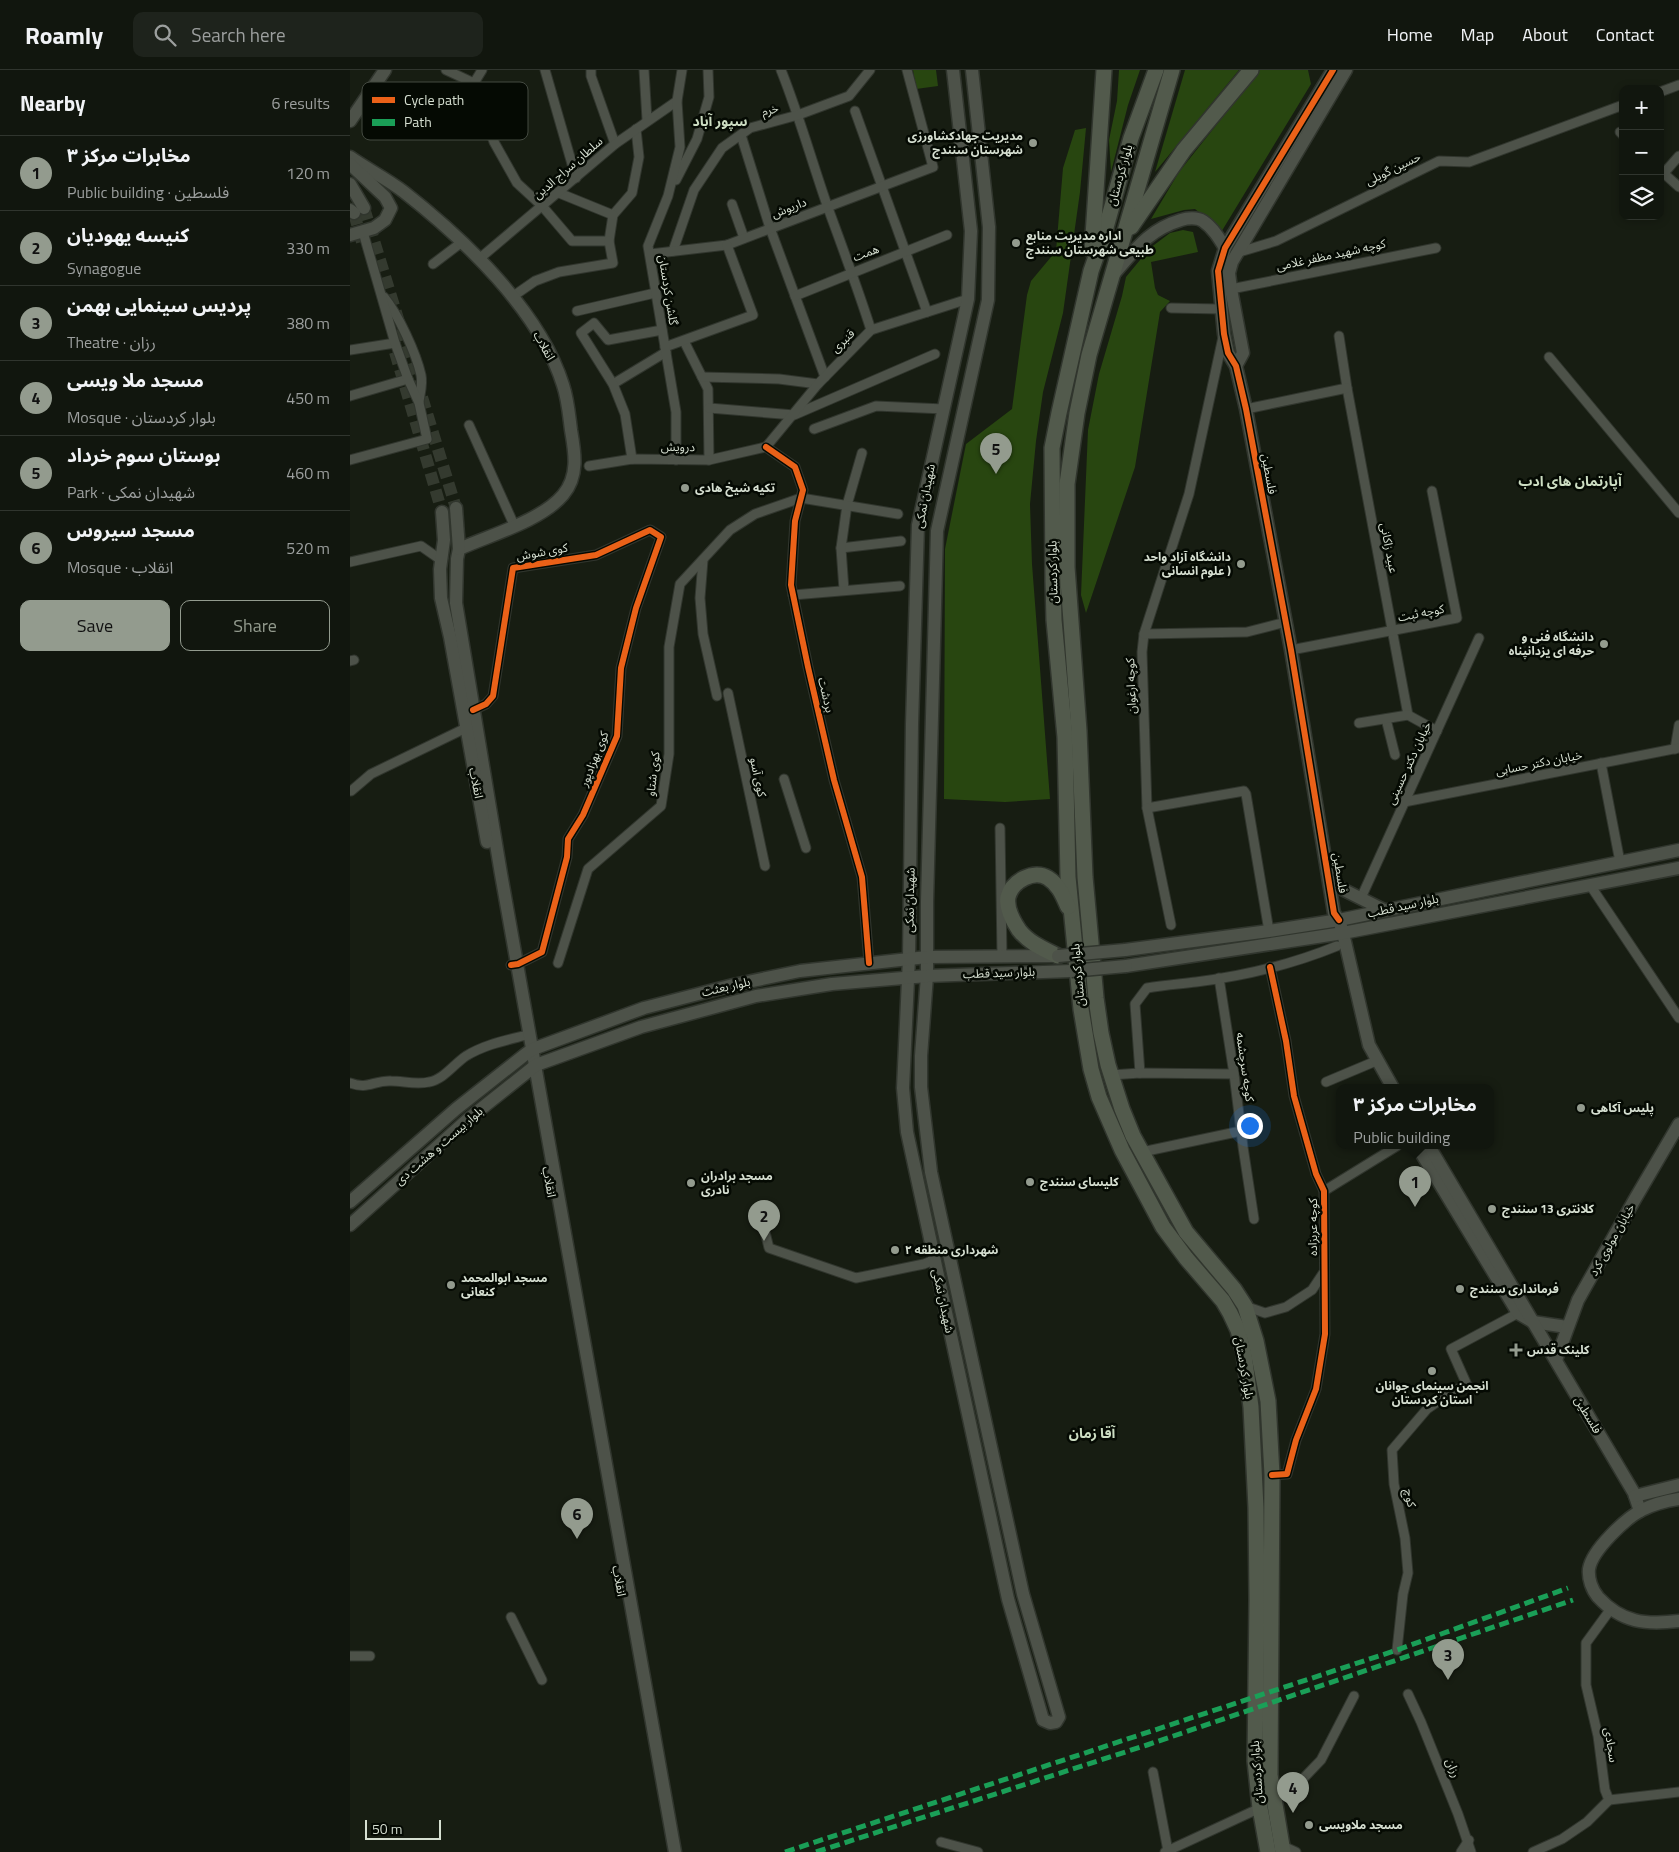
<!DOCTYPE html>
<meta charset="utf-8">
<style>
:root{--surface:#11160e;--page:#1e231c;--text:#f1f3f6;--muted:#9c9f9e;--line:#30352e;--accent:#939b8e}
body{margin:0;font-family:"Titillium Web","Noto Sans Arabic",sans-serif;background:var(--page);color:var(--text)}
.controls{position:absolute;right:15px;top:15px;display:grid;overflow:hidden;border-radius:10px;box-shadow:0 2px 8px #0003}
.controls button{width:45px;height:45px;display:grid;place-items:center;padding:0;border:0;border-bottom:1px solid var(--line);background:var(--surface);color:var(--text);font:25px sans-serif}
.scale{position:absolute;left:15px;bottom:12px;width:76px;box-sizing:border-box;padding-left:5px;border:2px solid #d6dfd1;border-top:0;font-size:14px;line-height:18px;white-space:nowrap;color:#d6dfd1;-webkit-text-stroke:4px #050a03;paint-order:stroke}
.you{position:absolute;left:899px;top:1055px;width:18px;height:18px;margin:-12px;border:4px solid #fff;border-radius:50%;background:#1a73e8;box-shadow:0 0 0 8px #1a73e833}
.badge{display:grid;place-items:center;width:32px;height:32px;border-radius:50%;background:var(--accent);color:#111;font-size:16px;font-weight:700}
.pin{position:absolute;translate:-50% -41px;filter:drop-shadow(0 1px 2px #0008)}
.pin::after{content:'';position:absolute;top:26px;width:18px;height:15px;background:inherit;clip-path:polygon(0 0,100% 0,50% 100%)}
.popup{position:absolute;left:986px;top:1014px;width:158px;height:65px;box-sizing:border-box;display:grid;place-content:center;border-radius:10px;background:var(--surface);filter:drop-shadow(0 1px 4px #0005);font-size:16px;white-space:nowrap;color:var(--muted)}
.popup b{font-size:19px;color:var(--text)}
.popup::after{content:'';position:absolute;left:50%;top:100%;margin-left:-10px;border:10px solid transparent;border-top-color:var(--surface)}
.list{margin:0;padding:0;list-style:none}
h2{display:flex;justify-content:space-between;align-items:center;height:65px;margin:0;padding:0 20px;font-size:21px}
h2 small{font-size:16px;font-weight:400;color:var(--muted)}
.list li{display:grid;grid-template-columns:32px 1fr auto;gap:15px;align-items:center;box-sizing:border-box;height:75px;padding:0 20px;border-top:1px solid var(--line)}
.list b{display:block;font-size:19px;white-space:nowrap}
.list p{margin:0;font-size:16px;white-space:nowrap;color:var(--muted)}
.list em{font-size:16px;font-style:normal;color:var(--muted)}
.actions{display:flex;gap:10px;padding:15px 20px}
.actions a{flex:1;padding:11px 0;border:1px solid var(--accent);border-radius:10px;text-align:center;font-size:18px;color:var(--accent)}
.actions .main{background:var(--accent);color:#111}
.icon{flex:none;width:28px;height:28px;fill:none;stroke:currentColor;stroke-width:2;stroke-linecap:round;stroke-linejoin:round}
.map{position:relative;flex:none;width:1329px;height:1782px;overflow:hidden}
header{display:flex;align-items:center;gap:30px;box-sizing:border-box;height:70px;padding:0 25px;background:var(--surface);border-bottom:1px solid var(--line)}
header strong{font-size:24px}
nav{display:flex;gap:28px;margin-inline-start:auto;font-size:18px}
.search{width:350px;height:45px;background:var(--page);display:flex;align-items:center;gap:12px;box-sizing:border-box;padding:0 18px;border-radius:10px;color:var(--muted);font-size:19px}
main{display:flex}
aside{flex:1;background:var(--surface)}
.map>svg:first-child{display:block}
</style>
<header>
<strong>Roamly</strong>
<div class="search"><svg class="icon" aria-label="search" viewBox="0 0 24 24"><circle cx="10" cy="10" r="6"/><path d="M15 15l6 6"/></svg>Search here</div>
<nav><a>Home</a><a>Map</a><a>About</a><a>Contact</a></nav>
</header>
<main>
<aside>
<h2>Nearby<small>6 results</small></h2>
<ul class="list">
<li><span class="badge">1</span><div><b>مخابرات مرکز ۳</b><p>Public building · فلسطین</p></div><em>120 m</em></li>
<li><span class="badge">2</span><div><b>کنیسه یهودیان</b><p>Synagogue</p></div><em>330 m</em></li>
<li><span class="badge">3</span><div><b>پردیس سینمایی بهمن</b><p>Theatre · رزان</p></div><em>380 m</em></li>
<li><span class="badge">4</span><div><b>مسجد ملا ویسی</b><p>Mosque · بلوار کردستان</p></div><em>450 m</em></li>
<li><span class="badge">5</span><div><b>بوستان سوم خرداد</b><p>Park · شهیدان نمکی</p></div><em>460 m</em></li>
<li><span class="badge">6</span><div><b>مسجد سیروس</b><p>Mosque · انقلاب</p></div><em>520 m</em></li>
</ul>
<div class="actions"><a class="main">Save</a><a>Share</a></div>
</aside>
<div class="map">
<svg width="1329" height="1782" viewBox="0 0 1329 1782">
<rect width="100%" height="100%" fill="#171d12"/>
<g fill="#284610">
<polygon points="563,0 586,0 588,16 566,19"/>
<polygon points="769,0 790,0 778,35 761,102 759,70 767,31"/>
<polygon points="835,0 889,0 805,102"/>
<polygon points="910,0 958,0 961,14 870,164 861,152 845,139 834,140 801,149 829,102"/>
<polygon points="736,58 730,122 713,243 693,322 686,371 680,434 682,494 700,729 655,732 594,729 595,479 616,374 662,339 677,225 681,211 706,181 713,98 725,60"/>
<polygon points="833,160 843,162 848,182 801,192 805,218 808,225 820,231 810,242 785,397 736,543 731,525 738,360 749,304 772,226 776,207 800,178 820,163"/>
</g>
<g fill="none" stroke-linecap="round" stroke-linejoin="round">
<g stroke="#343a2f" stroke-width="12" stroke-dasharray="12 6" stroke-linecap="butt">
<polyline points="14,138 106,438"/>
<polyline points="4,143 12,172"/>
<polyline points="45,282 92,442"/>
</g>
<defs>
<g id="street">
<polyline points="96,0 124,13"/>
<polyline points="195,0 226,108"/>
<polyline points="241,0 241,6 265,74"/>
<polyline points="294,0 297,50"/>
<path d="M431,0C449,45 462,92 478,138C493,179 508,219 521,260"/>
<polyline points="124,13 144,72 167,113 193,137 222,171 259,171 263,145 282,123 289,87 286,59"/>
<polyline points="124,13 132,0"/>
<polyline points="1310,22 1329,15"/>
<polyline points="505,41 577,242"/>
<polyline points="1270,62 1273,65"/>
<polyline points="391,65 420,158 475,307"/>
<polyline points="1310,100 1329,117"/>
<polyline points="1314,103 1329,86"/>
<polyline points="326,110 347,69 359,27 358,0"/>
<polyline points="209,123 263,145"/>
<polyline points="382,134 394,168"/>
<polyline points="323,181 344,120 372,78 400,58 448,45 499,26 520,0"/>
<polyline points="886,183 926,171 1089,91 1119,92 1273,35"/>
<polyline points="300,184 377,175 583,97 557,0"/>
<polyline points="129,189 265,74 327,31"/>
<polyline points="83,194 112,172"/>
<polyline points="881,219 1086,178"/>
<polyline points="445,226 597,165"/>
<path d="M34,227C48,244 66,283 71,305C73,314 70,323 69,332"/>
<polyline points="162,227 185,211 209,202 263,193 259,171"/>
<polyline points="821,238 870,239"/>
<polyline points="227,241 305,223"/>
<polyline points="989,266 997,318 1058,645"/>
<polyline points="873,267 839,424 794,564 792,582 797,738 894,721 896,724 919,861"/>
<polyline points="334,271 358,319 359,390"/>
<polyline points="315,277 403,245 377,175"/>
<polyline points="0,280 45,273"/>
<polyline points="1199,287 1329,443"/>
<polyline points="352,307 429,309 468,314"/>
<polyline points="263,314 316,282"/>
<polyline points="0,326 58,309"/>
<polyline points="359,338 444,345 585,284"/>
<polyline points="896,339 997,318"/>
<polyline points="119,355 165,457"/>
<polyline points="464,359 526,336 594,339"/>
<polyline points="416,377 445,397 453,420 445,451 441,515 458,597 484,710 512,807 519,893"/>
<polyline points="416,377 468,314 521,260 618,229"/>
<polyline points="282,389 275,344 263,314 231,263 244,253 258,270 312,260"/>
<polyline points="0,390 77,369 69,333 58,309 45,273 13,162"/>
<polyline points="326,390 326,342 298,176 318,126 330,77 327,31 332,0"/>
<polyline points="239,396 282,389 359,390 416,377"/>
<polyline points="491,478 551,471"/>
<polyline points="353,490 350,528 353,564 367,626"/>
<polyline points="0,492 71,476 91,490"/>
<polyline points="494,520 491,478 497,435 512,383"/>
<polyline points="443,525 550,516"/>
<polyline points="794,564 897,562 936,552"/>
<polyline points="941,580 1107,548 1082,421"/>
<polyline points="0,591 4,590"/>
<polyline points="378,623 415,796"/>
<polyline points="123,640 136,634 143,626 163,498 246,485 300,460 311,467 286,538 271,598 267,666 233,745 218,769 217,787 192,882 168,894 161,895"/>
<polyline points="1058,645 1087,661"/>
<polyline points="1036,649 1045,685"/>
<polyline points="1009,653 1058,645"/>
<polyline points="1325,679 1329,655"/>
<polyline points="1251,693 1270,792"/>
<polyline points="434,709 456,778"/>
<polyline points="1,721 21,704 120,656"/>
<polyline points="1054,732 1329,678"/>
<polyline points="797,738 821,855"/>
<polyline points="650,758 652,886"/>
<polyline points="1240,815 1329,948"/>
<polyline points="1011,828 1129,568"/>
<polyline points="208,893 238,799 311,736 319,684 319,577 330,514 380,460 405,444 451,428 548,444"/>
<polyline points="920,897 936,971 944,1026 966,1104 974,1121 975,1264 966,1319 946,1370 937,1404 922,1405"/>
<polyline points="869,908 884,1004 893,1077 904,1149"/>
<path d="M790,1003L785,934L797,918C813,915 829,914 846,912C893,906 943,894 987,876"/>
<polyline points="761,1005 790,1003 884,1004"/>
<polyline points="976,1012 1026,991"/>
<path d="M0,1013C18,1020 24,1010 41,1011C53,1011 66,1015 79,1012C93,1010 104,994 116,986C134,975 153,971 173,966"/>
<polyline points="792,1082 891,1061"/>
<polyline points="974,1121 1047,1076"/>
<polyline points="413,1154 419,1178 506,1208 574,1194 584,1190"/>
<polyline points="895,1236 915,1243 936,1237 962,1220 974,1202"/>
<polyline points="161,1547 192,1610"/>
<polyline points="1047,1580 1053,1524 1058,1503 1055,1468 1044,1414 1042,1380 1077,1339 1103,1321 1117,1315 1101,1279 1172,1241"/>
<polyline points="0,1586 20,1586"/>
<polyline points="1058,1624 1071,1652 1108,1744 1121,1782"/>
<polyline points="803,1702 818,1781"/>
<polyline points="922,1714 946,1716 971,1690 1004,1626"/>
<polyline points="1259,1730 1255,1720 1248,1666 1236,1615 1236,1573 1260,1540"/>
<polyline points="1259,1730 1329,1722"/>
<polyline points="591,1772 628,1782"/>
<polyline points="933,1776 946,1782"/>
<polyline points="815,1782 910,1738"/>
<polyline points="1111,1782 1119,1770"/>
<polyline points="1183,1782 1212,1769 1237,1752 1259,1730"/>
</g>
<g id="secondary">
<polyline points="603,0 621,161 618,229 568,455 562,654 559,888 553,1018 557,1062 658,1529 693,1650 700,1653 706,1652 709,1647 673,1524 581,1102 571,1017 571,986 577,906 577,832 587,461 638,230 639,157 622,0"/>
<polyline points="983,0 875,178 868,201 874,264 878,283 886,296 896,339 941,580 984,843 989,850 993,863 1019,975 1043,1018"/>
<polyline points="0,51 35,0"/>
<path d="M0,87C17,99 37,109 54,122C114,169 190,241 213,315C218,330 219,345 221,360C225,383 229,406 213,425C191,451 140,465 109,479L107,489L106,533L151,804L325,1782"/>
<polyline points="0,114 14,138"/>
<polyline points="0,140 4,143"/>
<polyline points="0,165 24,158 35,150 41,138 35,127 0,94"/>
<path d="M763,205C785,180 798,160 831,150C837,148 847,147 853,151C863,158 869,168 875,178"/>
<polyline points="886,296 893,283 881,219 879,203 882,192 996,0"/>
<polyline points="106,438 109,479"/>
<polyline points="92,442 94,470 90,499 91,528 100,567 137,772"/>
<polyline points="980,813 1034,840"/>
<polyline points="775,880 919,861 989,850 1329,780"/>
<polyline points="776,896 993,863 1329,798"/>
<polyline points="1067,1076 1168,1243 1183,1252 1217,1257"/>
<polyline points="1079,1076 1284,1423 1290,1441"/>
<polyline points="0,1132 106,1039 177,983 183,979 294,938 383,915 450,901 577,887 708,886"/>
<polyline points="0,1155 117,1050 186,995 291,957 406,926 482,914 577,906 721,901"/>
<polyline points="1206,1290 1228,1230 1285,1129 1329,1054"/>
<polyline points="1285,1426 1329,1415"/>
<path d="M1329,1429C1316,1431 1304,1434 1292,1440C1276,1448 1242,1480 1239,1499C1238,1509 1242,1520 1248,1527C1272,1553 1296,1555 1329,1551"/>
</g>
<g id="primary">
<polyline points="806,0 781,68 755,161 741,201 709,343 702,378 703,512 704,550 715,667 718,807 731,939 741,999 749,1027 772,1080 813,1157 836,1188 873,1231 880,1243 888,1260 894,1284 901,1337 906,1438 907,1530 905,1691 910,1738 918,1782"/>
<polyline points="822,0 739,285 727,343 717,414 717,497 729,661 735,807 746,928 751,963 758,995 772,1039 783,1066 836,1162 884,1219 895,1236 906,1271 918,1331 922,1405 920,1705 933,1782"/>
<polyline points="781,157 834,80 901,0"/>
<polyline points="742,181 754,0"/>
<path d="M708,886C694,879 679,873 669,860C663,851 656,838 658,827C662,811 684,799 698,808C709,815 713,826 718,837"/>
</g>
</defs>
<use href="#street" stroke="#31362e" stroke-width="11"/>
<use href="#secondary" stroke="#31362e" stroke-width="15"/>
<use href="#primary" stroke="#31362e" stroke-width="18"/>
<use href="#street" stroke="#4d5249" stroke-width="9"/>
<use href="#secondary" stroke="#4d5249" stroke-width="12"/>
<use href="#primary" stroke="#525a4c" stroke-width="15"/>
<defs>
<g id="secondary-bridge">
<polyline points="708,886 775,880"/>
<polyline points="721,901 776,896"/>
</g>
</defs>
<use href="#secondary-bridge" stroke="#31362e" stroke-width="15" stroke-linecap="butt"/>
<use href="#secondary-bridge" stroke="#4d5249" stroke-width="12"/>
<g stroke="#1a9f57" stroke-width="5" stroke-dasharray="10 5" stroke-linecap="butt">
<polyline points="435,1782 1047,1580 1218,1518"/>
<polyline points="466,1782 797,1675 1223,1530"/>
</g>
<defs>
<g id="cycleway">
<polyline points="983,0 875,178 868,201 874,264 878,283 886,296 896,339 941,580 984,843 989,850"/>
<polyline points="416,377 445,397 453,420 445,451 441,515 458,597 484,710 512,807 519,893"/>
<polyline points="123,640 136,634 143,626 163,498 246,485 300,460 311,467 286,538 271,598 267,666 233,745 218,769 217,787 192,882 168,894 161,895"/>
<polyline points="920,897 936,971 944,1026 966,1104 974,1121 975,1264 966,1319 946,1370 937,1404 922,1405"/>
</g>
</defs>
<use href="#cycleway" stroke="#050a03" stroke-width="9"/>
<use href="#cycleway" stroke="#ea6118" stroke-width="6"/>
</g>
<g fill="#939b8e" stroke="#050a03" stroke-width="2">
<circle cx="683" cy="73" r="5"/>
<circle cx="666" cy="173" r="5"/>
<circle cx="335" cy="418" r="5"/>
<circle cx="891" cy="494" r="5"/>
<circle cx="1254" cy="574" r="5"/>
<circle cx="1231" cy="1038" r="5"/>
<circle cx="680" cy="1112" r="5"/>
<circle cx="341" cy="1113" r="5"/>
<circle cx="1142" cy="1139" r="5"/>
<circle cx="545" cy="1180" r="5"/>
<circle cx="101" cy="1215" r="5"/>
<circle cx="1110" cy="1219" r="5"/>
<path d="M1163.5 1272.5h5v5h5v5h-5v5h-5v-5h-5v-5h5z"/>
<circle cx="1082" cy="1301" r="5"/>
<circle cx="959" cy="1755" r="5"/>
</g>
<g text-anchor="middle" stroke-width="5" stroke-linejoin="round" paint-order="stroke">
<g font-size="12" fill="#d6dfd1" stroke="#050a03">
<text transform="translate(420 40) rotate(-15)" y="4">خرم</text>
<text transform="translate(218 98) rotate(-41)" y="4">سلطان سراج الدین</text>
<text transform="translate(1043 99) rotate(-26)" y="4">حسین گویلی</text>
<text transform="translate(770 105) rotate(-74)" y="4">بلوار کردستان</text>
<text transform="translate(439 138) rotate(-21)" y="4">داریوش</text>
<text transform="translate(516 183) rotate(-21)" y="4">همت</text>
<text transform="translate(981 185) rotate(-12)" y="4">کوچه شهید مظفر غلامی</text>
<text transform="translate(318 220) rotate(81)" y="4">گلشن کردستان</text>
<text transform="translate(493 271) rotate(-45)" y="4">قنبری</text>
<text transform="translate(194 276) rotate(61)" y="4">انقلاب</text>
<text transform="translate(328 377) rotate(1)" y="4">درویش</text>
<text transform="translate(919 404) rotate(80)" y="4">فلسطین</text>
<text transform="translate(575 426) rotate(-79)" y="4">شهیدان نمکی</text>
<text transform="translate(1039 478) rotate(79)" y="4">عبید زاکانی</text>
<text transform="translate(192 482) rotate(-10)" y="4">کوی شوش</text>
<text transform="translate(703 502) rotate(-91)" y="4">بلوار کردستان</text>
<text transform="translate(1071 543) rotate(-11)" y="4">کوچه ثبت</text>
<text transform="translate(781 616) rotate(-92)" y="4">کوچه ارغوان</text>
<text transform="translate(476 625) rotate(77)" y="4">بردشت</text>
<text transform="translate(244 689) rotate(-68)" y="4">کوی بهزادپور</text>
<text transform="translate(1059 693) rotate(-65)" y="4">خیابان دکتر حسینی</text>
<text transform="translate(1189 693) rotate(-11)" y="4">خیابان دکتر حسابی</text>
<text transform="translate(303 704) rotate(-83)" y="4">کوی شتاو</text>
<text transform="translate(408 707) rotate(78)" y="4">کوی آسو</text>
<text transform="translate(126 713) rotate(79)" y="4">انقلاب</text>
<text transform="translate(990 803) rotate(81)" y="4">فلسطین</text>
<text transform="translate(560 830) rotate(-89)" y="4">شهیدان نمکی</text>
<text transform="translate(1053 836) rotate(-12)" y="4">بلوار سید قطب</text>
<text transform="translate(649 903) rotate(-2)" y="4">بلوار سید قطب</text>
<text transform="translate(728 905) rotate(-95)" y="4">بلوار کردستان</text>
<text transform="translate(376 917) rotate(-13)" y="4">بلوار بعثت</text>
<text transform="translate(895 997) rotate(82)" y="4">کوچه سرچشمه</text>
<text transform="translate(89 1076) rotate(-41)" y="4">بلوار بیست و هشت دی</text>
<text transform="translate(199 1112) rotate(80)" y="4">انقلاب</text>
<text transform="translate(963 1157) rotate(-90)" y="4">کوچه عربزاده</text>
<text transform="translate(1262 1170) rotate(-61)" y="4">خیابان مولوی کرد</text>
<text transform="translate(593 1231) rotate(78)" y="4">شهیدان نمکی</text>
<text transform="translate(894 1298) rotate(80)" y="4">بلوار کردستان</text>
<text transform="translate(1238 1345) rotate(59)" y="4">فلسطین</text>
<text transform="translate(1060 1428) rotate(78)" y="4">کوچ</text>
<text transform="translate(269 1511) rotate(80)" y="4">انقلاب</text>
<text transform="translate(1261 1675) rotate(81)" y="4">سجادی</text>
<text transform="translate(1103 1698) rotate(68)" y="4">رزان</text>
<text transform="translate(907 1702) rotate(-94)" y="4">بلوار کردستان</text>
</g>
<g font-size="12" font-weight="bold" fill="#d6dfd1" stroke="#050a03" text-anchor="start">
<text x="673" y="70" text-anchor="end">مدیریت جهادکشاورزی<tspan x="673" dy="14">شهرستان سنندج</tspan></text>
<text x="676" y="170">اداره مدیریت منابع<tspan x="676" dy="14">طبیعی شهرستان سنندج</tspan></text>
<text x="345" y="422">تکیه شیخ هادی</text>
<text x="881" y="491" text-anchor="end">دانشگاه آزاد واحد<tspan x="881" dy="14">علوم انسانی )</tspan></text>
<text x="1244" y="571" text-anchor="end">دانشگاه فنی و<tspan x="1244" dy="14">حرفه ای یزدانپناه</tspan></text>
<text x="1241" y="1042">پلیس آکاهی</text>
<text x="351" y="1110">مسجد برادران<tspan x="351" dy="14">نادری</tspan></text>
<text x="690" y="1116">کلیسای سنندج</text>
<text x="1152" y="1143">کلانتری 13 سنندج</text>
<text x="555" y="1184">شهرداری منطقه ۲</text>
<text x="111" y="1212">مسجد ابوالمحمد<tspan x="111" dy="14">کنعانی</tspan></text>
<text x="1120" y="1223">فرمانداری سنندج</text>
<text x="1177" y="1284">کلینک قدس</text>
<text x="1082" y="1320" text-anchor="middle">انجمن سینمای جوانان<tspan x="1082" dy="14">استان کردستان</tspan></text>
<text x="969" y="1759">مسجد ملاویسی</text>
</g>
<g font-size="14" font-weight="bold" fill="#ccddc2" stroke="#050a03">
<text x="370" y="56">سپور آباد</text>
<text x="1220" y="416">آپارتمان های ادب</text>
<text x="742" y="1368">آقا زمان</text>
</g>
</g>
<rect x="12" y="12" width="166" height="58" rx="8" fill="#050a03" stroke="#444a41" stroke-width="1"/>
<rect x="22" y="27" width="23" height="6" fill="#ea6118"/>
<rect x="22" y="49" width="23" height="7" fill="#1a9f57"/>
<g font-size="14" fill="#d6dfd1">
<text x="54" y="35">Cycle path</text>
<text x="54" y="57">Path</text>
</g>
</svg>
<div class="controls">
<button>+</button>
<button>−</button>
<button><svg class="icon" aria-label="layers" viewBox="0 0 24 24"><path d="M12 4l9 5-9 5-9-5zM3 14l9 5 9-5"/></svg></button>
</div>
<div class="scale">50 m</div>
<div class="you"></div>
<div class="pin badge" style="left:1065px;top:1137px">1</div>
<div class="popup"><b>مخابرات مرکز ۳</b>Public building</div>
<div class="pin badge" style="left:414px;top:1171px">2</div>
<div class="pin badge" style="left:1098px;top:1610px">3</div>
<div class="pin badge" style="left:943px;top:1743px">4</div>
<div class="pin badge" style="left:646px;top:404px">5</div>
<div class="pin badge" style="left:227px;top:1469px">6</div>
</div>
</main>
